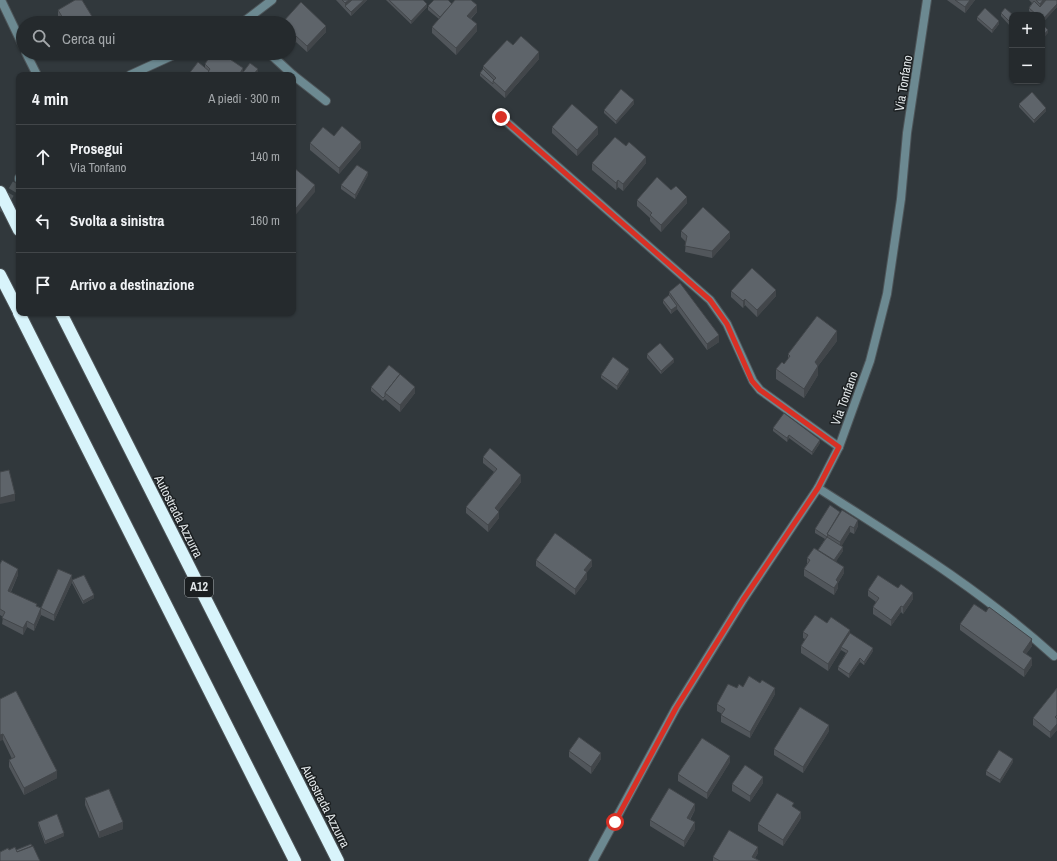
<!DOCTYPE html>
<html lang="it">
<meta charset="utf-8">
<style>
:root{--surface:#252a2d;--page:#313639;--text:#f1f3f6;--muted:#a3a7aa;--line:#424649}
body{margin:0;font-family:"Archivo Narrow",sans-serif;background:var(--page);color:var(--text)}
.controls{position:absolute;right:12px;top:12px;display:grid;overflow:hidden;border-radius:8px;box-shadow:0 1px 3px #0004}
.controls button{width:36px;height:36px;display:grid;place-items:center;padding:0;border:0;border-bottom:1px solid var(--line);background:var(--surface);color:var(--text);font:20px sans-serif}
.stop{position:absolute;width:12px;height:12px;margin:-9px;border:3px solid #d93025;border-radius:50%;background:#fff}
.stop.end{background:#d93025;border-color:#fff;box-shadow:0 1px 4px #0008}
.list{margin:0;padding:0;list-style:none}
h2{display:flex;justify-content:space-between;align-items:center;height:52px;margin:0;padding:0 16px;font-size:17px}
h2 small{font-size:13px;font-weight:400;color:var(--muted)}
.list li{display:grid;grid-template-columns:26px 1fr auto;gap:12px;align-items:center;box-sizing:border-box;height:64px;padding:0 16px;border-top:1px solid var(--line)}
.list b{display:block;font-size:15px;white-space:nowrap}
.list p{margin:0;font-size:13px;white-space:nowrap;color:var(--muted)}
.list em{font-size:13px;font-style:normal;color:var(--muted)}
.icon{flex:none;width:22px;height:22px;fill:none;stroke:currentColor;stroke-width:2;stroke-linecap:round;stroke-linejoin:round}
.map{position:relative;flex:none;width:1057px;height:861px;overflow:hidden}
.search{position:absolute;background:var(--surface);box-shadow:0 1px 3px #0004;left:16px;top:16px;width:280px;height:44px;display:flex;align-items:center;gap:10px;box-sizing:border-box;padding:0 14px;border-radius:22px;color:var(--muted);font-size:15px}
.panel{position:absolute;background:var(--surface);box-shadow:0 1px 3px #0004;left:16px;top:72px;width:280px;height:244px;border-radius:8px}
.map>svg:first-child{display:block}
</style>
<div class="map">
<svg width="1057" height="861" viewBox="0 0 1057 861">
<rect width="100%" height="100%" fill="#31383c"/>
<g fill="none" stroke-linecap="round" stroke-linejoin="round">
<polyline stroke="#4b5256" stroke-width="8" stroke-dasharray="8 4" stroke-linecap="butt" points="0,211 19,179"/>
<defs>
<g id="service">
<polyline points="269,53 293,75"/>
<polyline points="293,75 326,101"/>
<polyline points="501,117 710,300 727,324 753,381 760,390 839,447"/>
<path d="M818,488C901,541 981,590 1054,656"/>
</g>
<g id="minor">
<polyline points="1,0 23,46"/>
<polyline points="242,23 272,0"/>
<polyline points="26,53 37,75"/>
<polyline points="130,75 178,53"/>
<polyline points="19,179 19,178"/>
<polyline points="593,861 676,708 743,600 818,488 839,447 870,361 887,294 901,199 907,133 927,0"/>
</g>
<g id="motorway">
<polyline points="0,192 19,230"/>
<polyline points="0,275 19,312"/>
<polyline points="19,313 295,861"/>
<polyline points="61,313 338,861"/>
</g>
</defs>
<use href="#service" stroke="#4d5458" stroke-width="10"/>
<use href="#minor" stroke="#4d5458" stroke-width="10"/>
<use href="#motorway" stroke="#4d5458" stroke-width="14"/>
<use href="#service" stroke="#6c8991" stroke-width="8"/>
<use href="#minor" stroke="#6c8991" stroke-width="8"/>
<use href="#motorway" stroke="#d8f4fb" stroke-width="12"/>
</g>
<g fill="#51565b">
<polygon points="336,0 367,0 351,16"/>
<polygon points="386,0 423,0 427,7 411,24"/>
<polygon points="947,0 975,0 965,13"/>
<polygon points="1029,0 1057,0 1057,7 1044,21 1042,21 1042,15 1033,15 1029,11 1029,8 1032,3"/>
<polygon points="452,4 477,12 471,19 477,31 456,55 432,33 432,27 439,19 428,10 428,6"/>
<polygon points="58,10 96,23 62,23 58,16"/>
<polygon points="1001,13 1012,15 1012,26 1011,27 1001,16"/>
<polygon points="977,17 999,24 992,33 977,20"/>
<polygon points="289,23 326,32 307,52 296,42 292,46 289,42"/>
<polygon points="513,45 539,59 505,98 480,76 480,73 483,69 483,66"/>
<polygon points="205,64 243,71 258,72 188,75 205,68"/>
<polygon points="634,104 616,124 604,113 604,110"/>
<polygon points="1019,104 1046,111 1034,123 1019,107"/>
<polygon points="552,127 598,134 577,156 552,133"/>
<polygon points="334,136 361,148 339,174 310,150 310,143"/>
<polygon points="592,163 646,163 623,191 618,187 616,190 592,170"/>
<polygon points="368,175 355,199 341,189 341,185"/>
<polygon points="671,190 687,203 661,232 650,221 650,218 637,206 637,200"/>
<polygon points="681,231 730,238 712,258 685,252 686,242 681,237"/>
<polygon points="731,291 776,296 757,317 745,305 743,308 731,297"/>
<polygon points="669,292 719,342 707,350 677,309 671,314 663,303 663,300 669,295"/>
<polygon points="837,341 818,366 818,375 804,398 776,379 776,369 784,364 788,360 788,354"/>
<polygon points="647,354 674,362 661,374 647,358"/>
<polygon points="629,372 617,390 601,378 601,375"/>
<polygon points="371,387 415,393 400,412 385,399 383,401 371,391"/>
<polygon points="773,428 820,443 812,455 789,438 787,442 773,431"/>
<polygon points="483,457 521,482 498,511 499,518 488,532 466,513 466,507 494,472 483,463"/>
<polygon points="840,512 858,526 854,534 850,532 841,546 843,551 836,561 844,573 838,583 838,588 834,595 804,576 804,569 807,564 807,558 818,550 825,539 815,533 815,529"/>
<polygon points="536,560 592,566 587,572 587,579 575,595 536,566"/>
<polygon points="0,564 18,575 11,592 41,608 72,582 54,621 41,615 34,631 27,627 23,635 2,624 3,617 0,615"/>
<polygon points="72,580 94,598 83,604 72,583"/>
<polygon points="868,590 913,599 903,614 901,612 891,626 873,614 873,607 876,602 868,596"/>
<polygon points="986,612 1032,646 1026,654 1032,665 1024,677 960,630 960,624"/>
<polygon points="827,623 850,633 873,651 864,665 860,662 849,678 838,670 838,667 846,653 841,650 828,671 801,653 801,646 805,639 803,638 803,632"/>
<polygon points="760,683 775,694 750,738 721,722 721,715 722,714 717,711 717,704 737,688"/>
<polygon points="1057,688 1057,730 1050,738 1033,725 1033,718"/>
<polygon points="0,699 57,778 24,795 9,767 9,760 12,759 3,740"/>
<polygon points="829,731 803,773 774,755 774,749"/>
<polygon points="569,751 601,759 591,774 569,757"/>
<polygon points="730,762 707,799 678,781 678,774"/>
<polygon points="1013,762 1000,783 986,775 986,771"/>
<polygon points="763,783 750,802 732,791 732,784"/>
<polygon points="85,798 123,829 99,838 85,805"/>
<polygon points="695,810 690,820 695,829 684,847 650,826 650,820"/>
<polygon points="801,818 783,846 758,831 758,824"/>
<polygon points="38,822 64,836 45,844 38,825"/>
<polygon points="758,853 755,858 760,861 713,861 713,857"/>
</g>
<g fill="#42464a">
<polygon points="349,0 355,0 345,6 345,10 345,3"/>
<polygon points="364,0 367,0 351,16 351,12"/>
<polygon points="970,0 975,0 965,13 965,7"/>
<polygon points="1043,0 1049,0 1040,10 1040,4"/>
<polygon points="427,4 427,7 411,24 411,21"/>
<polygon points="1057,4 1057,7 1044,21 1044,18"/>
<polygon points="477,5 477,12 467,22 467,16"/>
<polygon points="999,21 999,24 992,33 992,30"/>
<polygon points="477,24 477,31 456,55 456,48"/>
<polygon points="326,26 326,32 307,52 307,46"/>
<polygon points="1048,30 1048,33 1042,40 1042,37"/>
<polygon points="296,36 296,42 292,46 292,39"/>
<polygon points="539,52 539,59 505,98 505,92"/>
<polygon points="243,68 243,75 239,75"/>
<polygon points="258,69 258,72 256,75 253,75"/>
<polygon points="634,100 634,104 616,124 616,121"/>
<polygon points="1046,108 1046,111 1034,123 1034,120"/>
<polygon points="598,127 598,134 577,156 577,150"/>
<polygon points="361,142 361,148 339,174 339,168"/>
<polygon points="646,157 646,163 623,191 623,184"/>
<polygon points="368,172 368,175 355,199 355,195"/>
<polygon points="618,180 618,187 616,190 616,183"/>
<polygon points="315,185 315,192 293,218 293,212"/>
<polygon points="687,197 687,203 661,232 661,225"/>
<polygon points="730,232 730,238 712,258 712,251"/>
<polygon points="776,290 776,296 757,317 757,310"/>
<polygon points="745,299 745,305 743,308 743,301"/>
<polygon points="677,306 677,309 671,314 671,310"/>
<polygon points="837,331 837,341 818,366 818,375 804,398 804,389 815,362"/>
<polygon points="719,335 719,342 707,350 707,344"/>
<polygon points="674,359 674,362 661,374 661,371"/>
<polygon points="629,369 629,372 617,390 617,386"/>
<polygon points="415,387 415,393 400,412 400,405"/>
<polygon points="789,435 789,438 787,442 787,438"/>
<polygon points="820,440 820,443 812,455 812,452"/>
<polygon points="521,475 521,482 495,515 495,508"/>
<polygon points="15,494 15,501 0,504 0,498"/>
<polygon points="499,512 499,518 488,532 488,525"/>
<polygon points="858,520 858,526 854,534 854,528"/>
<polygon points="850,526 850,532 840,549 840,542"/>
<polygon points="843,547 843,551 833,566 833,562"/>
<polygon points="592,560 592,566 584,576 584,570"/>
<polygon points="844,567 844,573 838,583 838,588 834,595 834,588 836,580"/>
<polygon points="18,569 18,575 8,597 8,591"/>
<polygon points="587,572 587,579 575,595 575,589"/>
<polygon points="72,575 72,582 54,621 54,615"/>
<polygon points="913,593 913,599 903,614 903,607"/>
<polygon points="94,595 94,598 83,604 83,601"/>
<polygon points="901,606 901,612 891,626 891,620"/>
<polygon points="41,608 41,615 34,631 34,625"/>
<polygon points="27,621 27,627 23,635 23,628"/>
<polygon points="850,630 850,636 841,647 841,650 828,671 828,664"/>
<polygon points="1032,639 1032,646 1023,658 1023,652"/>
<polygon points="873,648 873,651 864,665 864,662"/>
<polygon points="860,658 860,662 849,678 849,674"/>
<polygon points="1032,658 1032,665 1024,677 1024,670"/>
<polygon points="775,688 775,694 750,738 750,732"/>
<polygon points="1057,724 1057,730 1050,738 1050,732"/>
<polygon points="829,725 829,731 803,773 803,767"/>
<polygon points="3,734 3,740 0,741 0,735"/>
<polygon points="601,753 601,759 591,774 591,767"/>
<polygon points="730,756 730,762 707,799 707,793"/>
<polygon points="1013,759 1013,762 1000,783 1000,780"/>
<polygon points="57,771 57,778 24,795 24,788"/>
<polygon points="763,777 763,783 750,802 750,796"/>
<polygon points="695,804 695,810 687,824 687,818"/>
<polygon points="801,812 801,818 783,846 783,840"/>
<polygon points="123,822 123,829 99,838 99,832"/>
<polygon points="695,822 695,829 684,847 684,841"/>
<polygon points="64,833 64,836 45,844 45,841"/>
<polygon points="758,847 758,853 753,861 752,857"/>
</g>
<g fill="#5e646a" stroke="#42464a">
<polygon points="75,0 82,0 96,23 66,23 58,10"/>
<polygon points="342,0 349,0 345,3"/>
<polygon points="352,0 364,0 351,12 345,6"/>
<polygon points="389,0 423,0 427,4 411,21"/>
<polygon points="434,0 448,0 452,4 440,17 428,6"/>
<polygon points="455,0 471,0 477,5 467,16 477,24 456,48 432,27"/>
<polygon points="955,0 970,0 965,7"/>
<polygon points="1036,0 1043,0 1040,4"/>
<polygon points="1046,0 1057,0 1057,4 1044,18 1042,17 1042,15 1037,15 1029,8 1034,1 1040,7"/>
<polygon points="301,2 326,26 307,46 296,36 292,39 289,36 289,23 282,23"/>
<polygon points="985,8 999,21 992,30 977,17"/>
<polygon points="1005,8 1013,15 1012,15 1012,23 1011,23 1001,13"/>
<polygon points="1042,24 1048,30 1042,37"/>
<polygon points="521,36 539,52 505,92 493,81 496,78 483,66 507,40 513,45"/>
<polygon points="212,53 221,53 243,68 239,75 206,75 210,69 205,64"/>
<polygon points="198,62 209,71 206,75 188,75"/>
<polygon points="250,63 258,69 253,75 241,75"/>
<polygon points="483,69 494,80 493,81 493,84 480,73"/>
<polygon points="621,89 634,100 616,121 604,110"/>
<polygon points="1032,92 1046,108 1034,120 1019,104"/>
<polygon points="572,104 598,127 577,150 552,127"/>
<polygon points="342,126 361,142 339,168 310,143 323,127 334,136"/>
<polygon points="615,137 626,146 629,142 646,157 623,184 618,180 616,183 592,163"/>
<polygon points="357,165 368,172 355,195 341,185"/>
<polygon points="293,167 315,185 293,212"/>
<polygon points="657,177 671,190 676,186 687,197 661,225 650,215 652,213 637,200"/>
<polygon points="703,207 730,232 712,251 685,246 687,236 681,231"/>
<polygon points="752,268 776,290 757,310 745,299 743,301 731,291"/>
<polygon points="680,283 719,335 707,344 669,292"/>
<polygon points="669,295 677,306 671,310 663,300"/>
<polygon points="817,316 837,331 815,362 818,366 804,389 776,369 782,362 784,364 790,356 788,354"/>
<polygon points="660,343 674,359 661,371 647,354"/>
<polygon points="613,357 629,369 617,386 601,375"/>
<polygon points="389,365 400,374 385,393 385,396 383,398 371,387"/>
<polygon points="400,374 415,387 400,405 385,393"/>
<polygon points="784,413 820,440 812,452 789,435 787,438 773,428"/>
<polygon points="490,448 521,475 495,508 499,512 488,525 466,507 497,469 483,457"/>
<polygon points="9,470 15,494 0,498 0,472"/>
<polygon points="830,505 840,512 827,534 828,535 827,537 843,547 834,560 818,550 827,537 815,529"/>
<polygon points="842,510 858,520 854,528 850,526 840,542 827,534"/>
<polygon points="555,533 592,560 584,570 587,572 575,589 536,560"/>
<polygon points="814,548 844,567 836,580 838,582 834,588 804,569 810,560 807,558"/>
<polygon points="2,560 18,569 8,591 37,604 36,606 41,608 58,569 72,575 54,615 41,608 34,625 27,621 23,628 2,618 5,612 0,609 0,564"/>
<polygon points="84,575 94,595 83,601 72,580"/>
<polygon points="878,575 898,588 901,584 913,593 903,607 901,606 891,620 873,607 879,598 868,590"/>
<polygon points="974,604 986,612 989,607 1032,639 1023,652 1032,658 1024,670 960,624"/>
<polygon points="815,615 827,623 831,617 850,630 828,664 801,646 808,635 803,632"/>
<polygon points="850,633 873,648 864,662 860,658 849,674 838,667 848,651 841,647"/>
<polygon points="749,676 760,683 762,680 775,688 750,732 721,715 725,709 717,704 728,684 737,688 739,684 743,687"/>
<polygon points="1057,688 1057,715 1055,717 1057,719 1057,724 1050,732 1033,718"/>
<polygon points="16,691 57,771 24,788 9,760 15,757 3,734 0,735 0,699"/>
<polygon points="800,707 829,725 803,767 774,749"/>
<polygon points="579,737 601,753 591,767 569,751"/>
<polygon points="702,738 730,756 707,793 678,774"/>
<polygon points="999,750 1013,759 1000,780 986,771"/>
<polygon points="745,765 763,777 750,796 732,784"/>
<polygon points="669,788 695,804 687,818 695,822 684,841 650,820"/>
<polygon points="109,789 123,822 99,832 85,798"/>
<polygon points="777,793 794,803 792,806 801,812 783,840 758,824"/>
<polygon points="57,814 64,833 45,841 38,822"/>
<polygon points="729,830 758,847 752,857 760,861 720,861 713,857"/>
<polygon points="31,844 32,846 17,852 16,850"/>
<polygon points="33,846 40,861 0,861 0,852 8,848 9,850 15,847 17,852"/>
</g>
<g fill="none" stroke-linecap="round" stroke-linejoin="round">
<polyline stroke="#d93025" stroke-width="5" points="501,117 710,300 727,324 752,381 760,390 839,447 818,488 743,600 676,708 615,822"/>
</g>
<g text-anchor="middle" stroke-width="3" stroke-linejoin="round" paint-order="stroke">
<rect fill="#1b1f21" stroke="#a6aaac" stroke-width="1" x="185" y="577" width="28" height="20" rx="3"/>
<g font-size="12" font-weight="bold" fill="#e1e6e8">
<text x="199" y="591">A12</text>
</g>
<g font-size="13" fill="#e1e6e8" stroke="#1b1f21">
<text transform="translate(903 83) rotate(-81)" y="5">Via Tonfano</text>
<text transform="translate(844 398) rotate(-70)" y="5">Via Tonfano</text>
<text transform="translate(179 516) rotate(63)" y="5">Autostrada Azzurra</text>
<text transform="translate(326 806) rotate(63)" y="5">Autostrada Azzurra</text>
</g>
</g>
</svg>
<div class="controls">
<button>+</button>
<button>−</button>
</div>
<div class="stop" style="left:615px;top:822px"></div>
<div class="stop end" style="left:501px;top:117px"></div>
<div class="search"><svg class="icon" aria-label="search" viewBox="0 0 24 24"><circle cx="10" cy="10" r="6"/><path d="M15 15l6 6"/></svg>Cerca qui</div>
<section class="panel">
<h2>4 min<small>A piedi · 300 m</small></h2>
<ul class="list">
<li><svg class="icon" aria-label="ahead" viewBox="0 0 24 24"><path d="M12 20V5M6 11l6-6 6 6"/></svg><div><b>Prosegui</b><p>Via Tonfano</p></div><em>140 m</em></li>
<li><svg class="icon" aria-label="left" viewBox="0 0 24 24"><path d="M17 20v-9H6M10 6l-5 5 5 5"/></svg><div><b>Svolta a sinistra</b></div><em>160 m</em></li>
<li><svg class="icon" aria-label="arrive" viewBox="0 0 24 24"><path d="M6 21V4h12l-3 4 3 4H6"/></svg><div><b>Arrivo a destinazione</b></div></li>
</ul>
</section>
</div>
